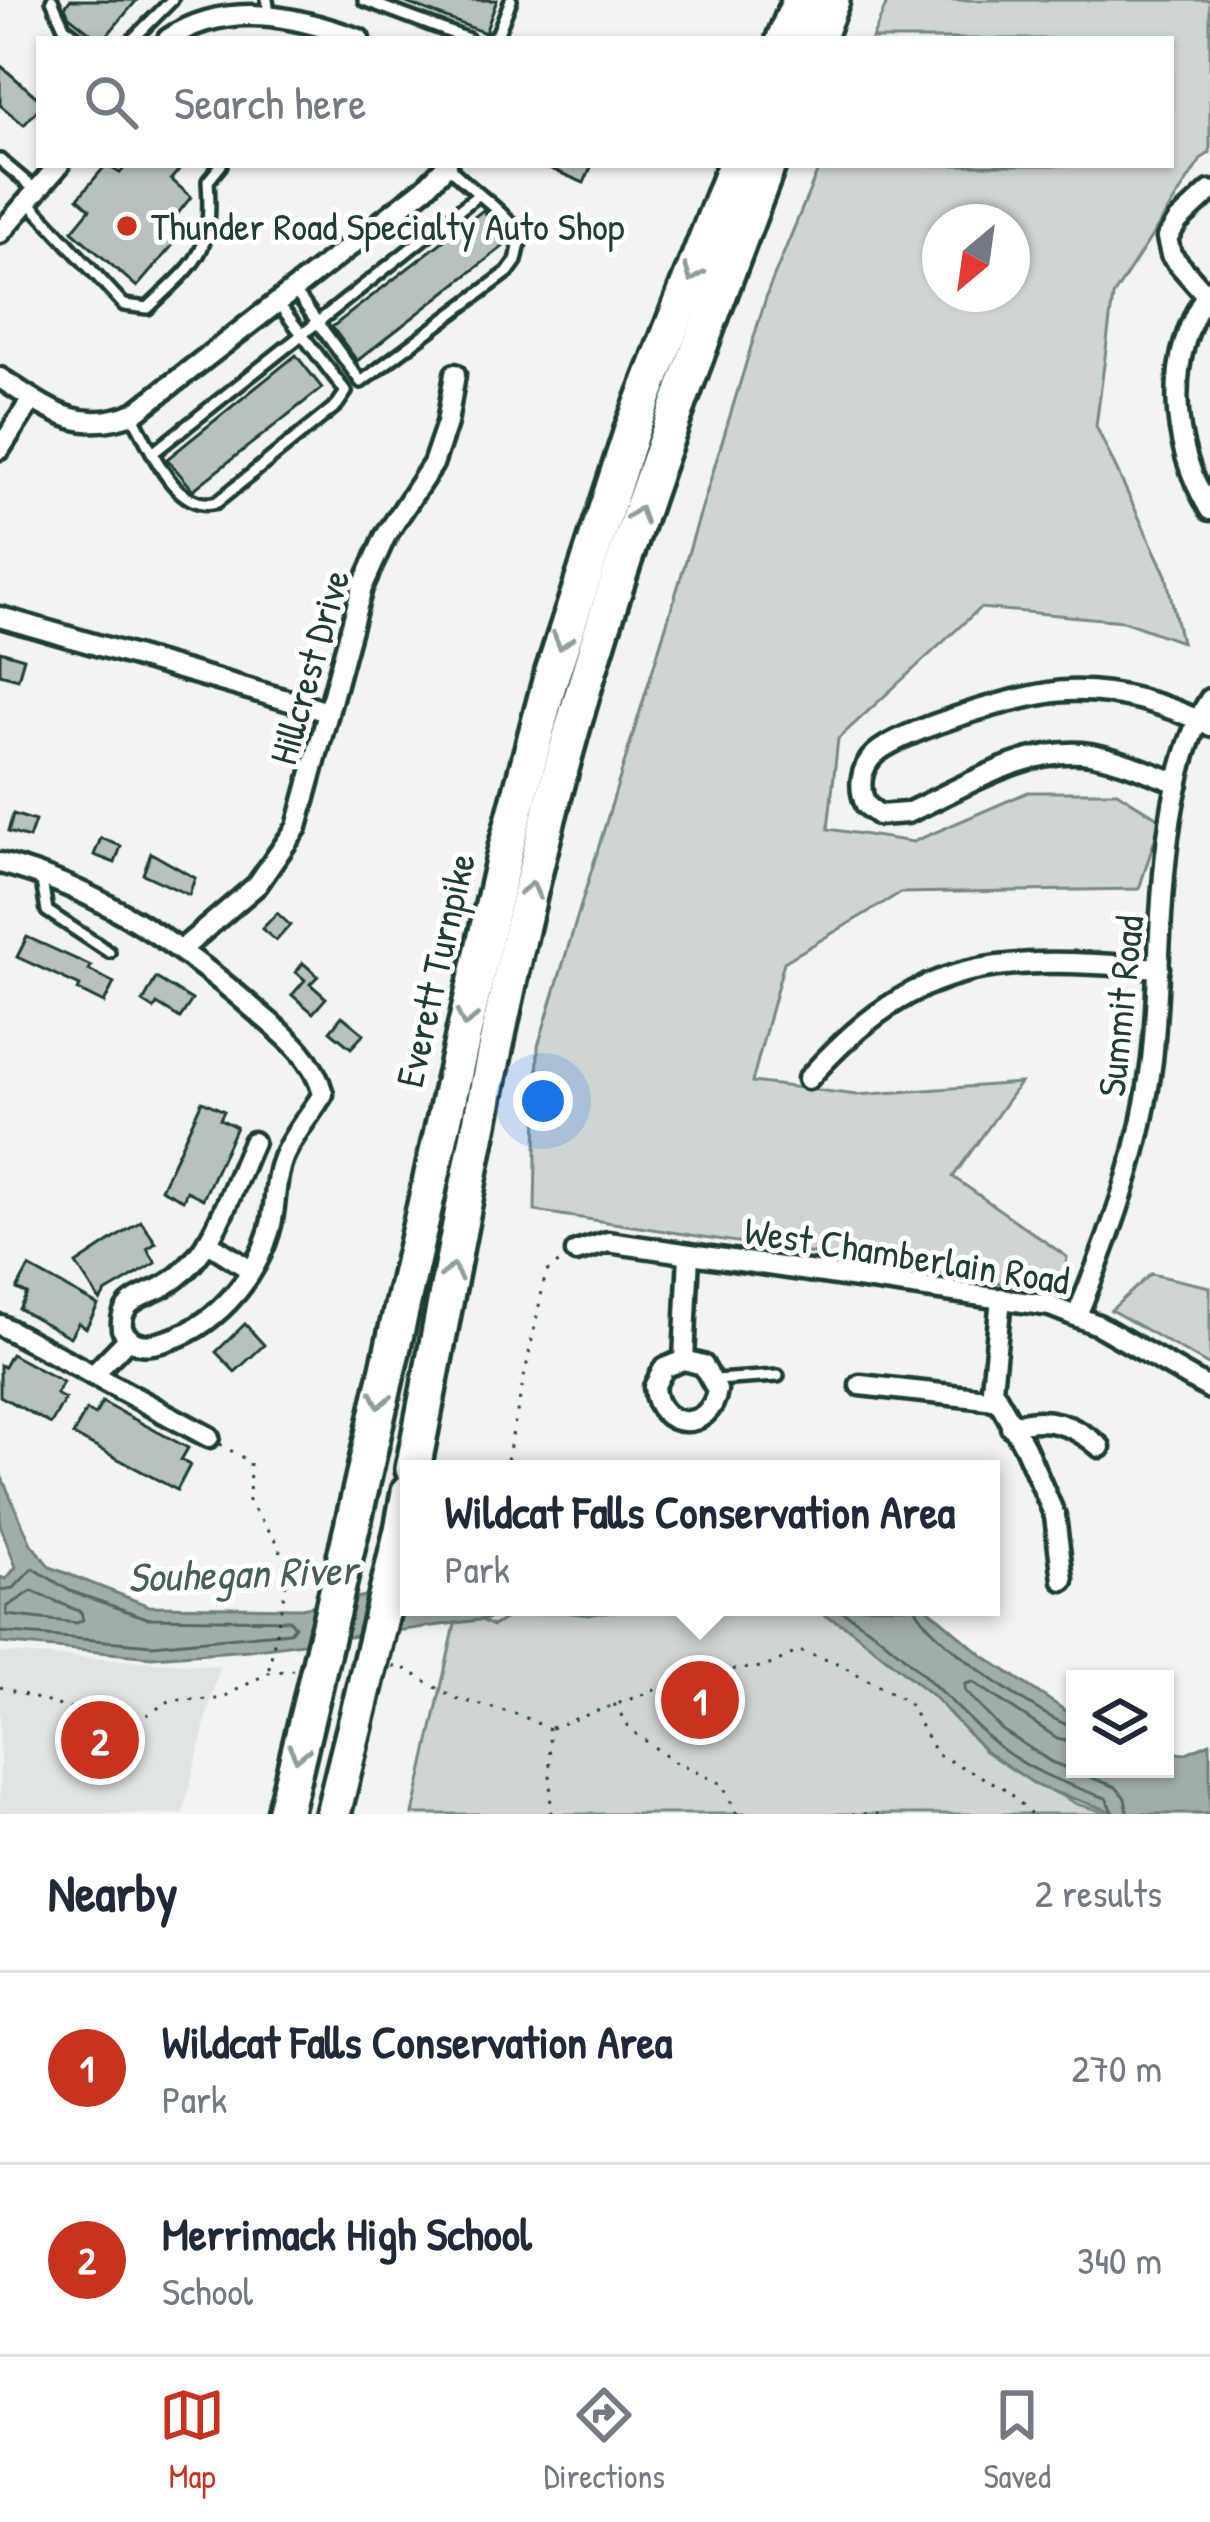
<!DOCTYPE html>
<style>
:root{--surface:#fff;--page:#f6f6f7;--text:#1f2937;--muted:#747a83;--line:#e0e1e3;--accent:#c8321e}
body{margin:0;font-family:"Patrick Hand",sans-serif;background:var(--page);color:var(--text)}
.controls{position:absolute;right:36px;bottom:36px;display:grid;overflow:hidden;border-radius:0px;box-shadow:0 3px 9px #0004}
.controls button{width:108px;height:108px;display:grid;place-items:center;padding:0;border:0;border-bottom:3px solid var(--line);background:var(--surface);color:var(--text);font:60px sans-serif}
.compass{position:absolute;left:922px;top:204px;width:108px;height:108px;border-radius:50%;background:var(--surface);box-shadow:0 3px 9px #0004;rotate:209deg}
.you{position:absolute;left:543px;top:1101px;width:42px;height:42px;margin:-30px;border:9px solid #fff;border-radius:50%;background:#1a73e8;box-shadow:0 0 0 18px #1a73e833}
.badge{display:grid;place-items:center;width:78px;height:78px;border-radius:50%;background:var(--accent);color:#fff;font-size:39px;font-weight:700}
.pin{position:absolute;translate:-50% -50%;border:6px solid #fff;box-shadow:0 3px 12px #0006}
.popup{position:absolute;left:400px;top:1460px;width:600px;height:156px;box-sizing:border-box;display:grid;place-content:center;border-radius:0px;background:var(--surface);filter:drop-shadow(0 3px 9px #0005);font-size:39px;white-space:nowrap;color:var(--muted)}
.popup b{font-size:45px;color:var(--text)}
.popup::after{content:'';position:absolute;left:50%;top:100%;margin-left:-24px;border:24px solid transparent;border-top-color:var(--surface)}
.list{margin:0;padding:0;list-style:none}
h2{display:flex;justify-content:space-between;align-items:center;height:156px;margin:0;padding:0 48px;font-size:51px}
h2 small{font-size:39px;font-weight:400;color:var(--muted)}
.list li{display:grid;grid-template-columns:78px 1fr auto;gap:36px;align-items:center;box-sizing:border-box;height:192px;padding:0 48px;border-top:3px solid var(--line)}
.list b{display:block;font-size:45px;white-space:nowrap}
.list p{margin:0;font-size:39px;white-space:nowrap;color:var(--muted)}
.list em{font-size:39px;font-style:normal;color:var(--muted)}
.icon{flex:none;width:66px;height:66px;fill:none;stroke:currentColor;stroke-width:2;stroke-linecap:round;stroke-linejoin:round}
.map{position:relative;flex:none;width:1210px;height:1814px;overflow:hidden}
.search{position:absolute;background:var(--surface);box-shadow:0 3px 9px #0004;left:36px;right:36px;top:36px;height:132px;display:flex;align-items:center;gap:30px;box-sizing:border-box;padding:0 42px;border-radius:0px;color:var(--muted);font-size:45px}
.sheet{height:540px;background:var(--surface)}
nav{display:flex;justify-content:space-around;align-items:center;box-sizing:border-box;height:168px;border-top:3px solid var(--line);background:var(--surface);font-size:33px;color:var(--muted)}
nav a{display:grid;justify-items:center;gap:6px}
nav .on{color:var(--accent)}
.map>svg:first-child{display:block}
</style>
<div class="map">
<svg width="1210" height="1814" viewBox="0 0 1210 1814">
<rect width="100%" height="100%" fill="#f2f3f3"/>
<filter id="ink" filterUnits="userSpaceOnUse"><feTurbulence type="fractalNoise" baseFrequency=".00833" numOctaves="2"/><feDisplacementMap in="SourceGraphic" scale="24" xChannelSelector="R" yChannelSelector="G"/><feConvolveMatrix kernelMatrix="1 2 1 2 8 2 1 2 1" color-interpolation-filters="sRGB"/></filter>
<g filter="url(#ink)">
<polygon fill="#e0e4e3" points="0,1653 219,1666 183,1814 0,1814"/>
<g fill="#ced5d3" stroke="#768984" stroke-width="3" fill-rule="evenodd">
<path d="M888,0H1210V153L1202,158L1113,296L1096,426L1166,575L1181,642L1123,621L980,608L838,739L828,829L913,842L1028,792H1117L1161,820L1139,889L900,893L784,962L752,1082L857,1095L1020,1083L953,1177L1067,1257L1062,1292L535,1211L538,1046L768,291L820,165H1171V39H872ZM1012,222V294H940V222Z"/>
<polygon points="1151,1274 1210,1287 1210,1366 1111,1310"/>
<polygon points="524,1607 588,1615 637,1607 820,1607 846,1619 1049,1789 1077,1804 1111,1814 413,1814 456,1620 477,1618 493,1626"/>
</g>
<g fill="#a1adaa" stroke="#6d807b" stroke-width="3">
<polygon points="0,1473 31,1544 50,1567 149,1606 301,1608 409,1588 409,1607 617,1607 510,1616 249,1650 152,1657 0,1643 0,1577 6,1579 16,1567 0,1525"/>
<polygon points="809,1607 926,1607 982,1655 1075,1717 1075,1769 1165,1769 1165,1751 1184,1754 1210,1743 1210,1814 1119,1814 1039,1787 985,1751 932,1695 849,1628"/>
</g>
<g fill="none" stroke-linecap="round" stroke-linejoin="round">
<g stroke="#536a63" stroke-width="3">
<polyline points="0,1590 14,1588 33,1568 70,1591 147,1618 289,1620 295,1626 290,1632 152,1645 0,1632"/>
<polygon points="32,1591 81,1612 83,1620 77,1623 7,1615 7,1607"/>
<path d="M834,1607C896,1640 940,1693 990,1739C1023,1769 1065,1784 1106,1798L1113,1814"/>
<path d="M916,1607C920,1633 1047,1723 1075,1727"/>
<polyline points="1075,1742 1057,1738 973,1682 965,1684 965,1691 1002,1730 1051,1762 1116,1787 1125,1798 1128,1814"/>
</g>
</g>
<g fill="#b7c1bd" stroke="#1f3d34" stroke-width="3">
<polygon points="70,0 137,0 104,39 98,39 69,16 65,7"/>
<polygon points="399,0 497,0 485,33"/>
<polygon points="0,65 39,99 39,108 24,125 0,105"/>
<polygon points="106,165 120,173 127,165 183,165 171,179 191,197 172,221 184,232 137,287 72,231 90,209 78,198"/>
<polygon points="542,165 592,165 584,183"/>
<polygon points="483,210 509,242 357,361 332,327"/>
<polygon points="296,355 322,388 193,490 167,459"/>
<polygon points="0,651 24,658 18,679 0,674"/>
<polygon points="13,814 35,821 29,838 8,832"/>
<polygon points="101,838 121,846 115,863 94,855"/>
<polygon points="151,853 195,878 189,895 143,874"/>
<polygon points="277,913 290,925 276,941 262,929"/>
<polygon points="27,937 91,966 89,970 114,983 104,1003 78,990 80,986 17,957"/>
<polygon points="303,963 318,976 310,984 326,998 313,1013 292,995 305,980 296,972"/>
<polygon points="156,978 192,1000 180,1018 157,1004 154,1009 143,1002"/>
<polygon points="342,1016 364,1034 351,1048 330,1031"/>
<polygon points="202,1101 224,1111 220,1119 236,1127 203,1199 187,1191 183,1200 161,1189"/>
<polygon points="141,1221 156,1243 147,1249 156,1263 105,1293 100,1301 76,1264"/>
<polygon points="29,1267 98,1305 86,1328 78,1323 70,1337 19,1309 27,1294 17,1289"/>
<polygon points="245,1324 264,1345 235,1372 216,1352"/>
<polygon points="11,1354 63,1382 56,1394 65,1399 51,1424 0,1396 0,1365 4,1367"/>
<polygon points="102,1402 188,1448 181,1460 190,1465 177,1490 73,1435 86,1410 95,1415"/>
</g>
<g fill="none" stroke-linecap="round" stroke-linejoin="round">
<defs>
<g id="service">
<polyline points="52,0 64,27 80,39"/>
<polyline points="267,0 268,7"/>
<polyline points="364,0 468,39"/>
<polyline points="133,39 172,0"/>
<polyline points="491,39 498,33 511,0"/>
<polyline points="0,160 37,191"/>
<path d="M29,202L124,305L148,308C198,260 213,254 208,181L221,165"/>
<path d="M294,290L361,382L508,272L516,261L521,238C503,208 472,192 448,166"/>
<path d="M132,415C150,445 174,514 217,502L337,405L346,392L278,303"/>
<polyline points="154,452 478,195"/>
<polyline points="41,875 47,911 109,952"/>
<polyline points="715,1380 778,1376"/>
</g>
<g id="minor">
<path d="M168,39C227,0 292,15 359,39"/>
<polyline points="0,233 59,165"/>
<path d="M1210,289C1164,356 1169,442 1210,510"/>
<polyline points="1206,295 1171,255 1167,238 1178,221 1210,191"/>
<path d="M0,378C47,408 79,437 136,412L425,188L447,165"/>
<polyline points="0,449 32,399"/>
<polyline points="0,617 328,712"/>
<path d="M1178,783C1150,773 1120,759 1090,754C1027,745 963,788 907,813L879,815L866,805C858,788 860,768 875,754C903,729 1028,692 1067,691C1115,689 1168,704 1210,726"/>
<path d="M0,863C96,887 181,945 255,1010C284,1035 313,1056 323,1094C310,1115 292,1136 283,1158C273,1182 277,1208 269,1232C254,1282 212,1329 162,1342C143,1347 132,1346 122,1329C119,1300 143,1297 164,1286C213,1259 231,1190 253,1142"/>
<polyline points="182,949 257,885 297,827 362,588 385,537 433,464 447,423 455,374"/>
<path d="M808,1079C921,952 1000,957 1159,968"/>
<polyline points="207,1242 249,1269"/>
<polyline points="576,1252 608,1242 1050,1306 1098,1325 1210,1389"/>
<polyline points="1001,1298 992,1389 1025,1447 1055,1516 1063,1580"/>
<path d="M1077,1315C1112,1232 1141,1150 1152,1060C1164,954 1153,788 1210,699"/>
<polyline points="0,1325 209,1437"/>
<path d="M684,1360L703,1365L717,1390C711,1433 657,1431 654,1387L664,1368L684,1360L689,1254"/>
<polyline points="93,1375 128,1339"/>
<polyline points="860,1385 996,1400"/>
<path d="M1011,1427C1043,1413 1075,1425 1100,1447"/>
</g>
<g id="motorway">
<polyline points="784,39 800,0"/>
<polyline points="817,39 832,0"/>
<path d="M413,1469C460,1231 500,992 564,758C619,556 694,360 768,165"/>
<polyline points="353,1523 505,852 550,681 633,427 735,165"/>
<polyline points="402,1530 409,1492"/>
<polyline points="284,1814 313,1693"/>
<polyline points="333,1814 361,1701"/>
</g>
</defs>
<use href="#service" stroke="#1f3d34" stroke-width="18"/>
<use href="#minor" stroke="#1f3d34" stroke-width="27"/>
<use href="#motorway" stroke="#1f3d34" stroke-width="42"/>
<g stroke="#1f3d34" stroke-width="3" stroke-dasharray="3 9" stroke-linecap="butt">
<polyline points="220,1444 250,1462 249,1503 278,1543 288,1574 268,1673"/>
<polyline points="488,1469 506,1465 546,1272 560,1262"/>
<polyline points="292,1575 318,1577"/>
<polyline points="393,1667 400,1666 454,1698 520,1715 549,1729 551,1814"/>
<polyline points="0,1687 127,1727 171,1700 220,1699 268,1673 293,1670"/>
<polyline points="614,1704 631,1730 674,1762 722,1784 737,1814"/>
<polyline points="551,1728 707,1671 765,1667 799,1651 837,1663 908,1702 936,1754 1006,1789 1031,1814"/>
<polyline points="852,1814 883,1814"/>
</g>
<use href="#service" stroke="#fff" stroke-width="9"/>
<use href="#minor" stroke="#fff" stroke-width="18"/>
<use href="#motorway" stroke="#fff" stroke-width="33"/>
<defs>
<g id="motorway-bridge">
<polyline points="313,1693 353,1523"/>
<polyline points="361,1701 402,1530"/>
</g>
</defs>
<use href="#motorway-bridge" stroke="#1f3d34" stroke-width="42" stroke-linecap="butt"/>
<use href="#motorway-bridge" stroke="#fff" stroke-width="33"/>
</g>
<defs><path id="oneway-chevron" d="M-2-3.5L2.5 0L-2 3.5" fill="none" stroke-width="1.6" stroke-linecap="round" stroke-linejoin="round" transform="scale(3)"/></defs>
<g stroke="#8f9e9a">
<use href="#oneway-chevron" transform="translate(693 274) rotate(111)"/>
<use href="#oneway-chevron" transform="translate(638 515) rotate(-72)"/>
<use href="#oneway-chevron" transform="translate(562 641) rotate(106)"/>
<use href="#oneway-chevron" transform="translate(531 890) rotate(-76)"/>
<use href="#oneway-chevron" transform="translate(466 1019) rotate(103)"/>
<use href="#oneway-chevron" transform="translate(452 1272) rotate(-79)"/>
<use href="#oneway-chevron" transform="translate(380 1400) rotate(102)"/>
<use href="#oneway-chevron" transform="translate(298 1753) rotate(103)"/>
</g>
</g>
<circle fill="#c8321e" stroke="#fff" stroke-width="4.5" cx="127" cy="226" r="12"/>
<g text-anchor="middle" stroke-width="10" stroke-linejoin="round" paint-order="stroke">
<g font-size="39" fill="#1f3d34" stroke="#fff" text-anchor="start">
<text x="151" y="240">Thunder Road Specialty Auto Shop</text>
</g>
<g font-size="39" fill="#1f3d34" stroke="#fff">
<text transform="translate(309 667) rotate(-74)" y="14">Hillcrest Drive</text>
<text transform="translate(435 970) rotate(-77)" y="14">Everett Turnpike</text>
<text transform="translate(1120 1006) rotate(-84)" y="14">Summit Road</text>
<text transform="translate(907 1255) rotate(9)" y="14">West Chamberlain Road</text>
</g>
<g font-size="42" font-style="italic" fill="#465f57" stroke="#fff">
<text transform="translate(242 1573) rotate(-2)" y="15">Souhegan River</text>
</g>
</g>
</svg>
<div class="controls">
<button><svg class="icon" aria-label="layers" viewBox="0 0 24 24"><path d="M12 4l9 5-9 5-9-5zM3 14l9 5 9-5"/></svg></button>
</div>
<svg class="compass" viewBox="-18 -18 36 36"><path d="M0-13l5 13h-10z" fill="#e53935"/><path d="M0 13l5-13h-10z" fill="#747a83"/></svg>
<div class="you"></div>
<div class="pin badge" style="left:700px;top:1700px">1</div>
<div class="popup"><b>Wildcat Falls Conservation Area</b>Park</div>
<div class="pin badge" style="left:100px;top:1740px">2</div>
<div class="search"><svg class="icon" aria-label="search" viewBox="0 0 24 24"><circle cx="10" cy="10" r="6"/><path d="M15 15l6 6"/></svg>Search here</div>
</div>
<section class="sheet">
<h2>Nearby<small>2 results</small></h2>
<ul class="list">
<li><span class="badge">1</span><div><b>Wildcat Falls Conservation Area</b><p>Park</p></div><em>270 m</em></li>
<li><span class="badge">2</span><div><b>Merrimack High School</b><p>School</p></div><em>340 m</em></li>
</ul>
</section>
<nav>
<a class="on"><svg class="icon" aria-label="map" viewBox="0 0 24 24"><path d="M3 6l6-2 6 2 6-2v14l-6 2-6-2-6 2zM9 4v14M15 6v14"/></svg>Map</a>
<a><svg class="icon" aria-label="directions" viewBox="0 0 24 24"><path d="M12 3l9 9-9 9-9-9zM9 14v-3h6M13 9l2 2-2 2"/></svg>Directions</a>
<a><svg class="icon" aria-label="saved" viewBox="0 0 24 24"><path d="M7 4h10v16l-5-4-5 4z"/></svg>Saved</a>
</nav>
